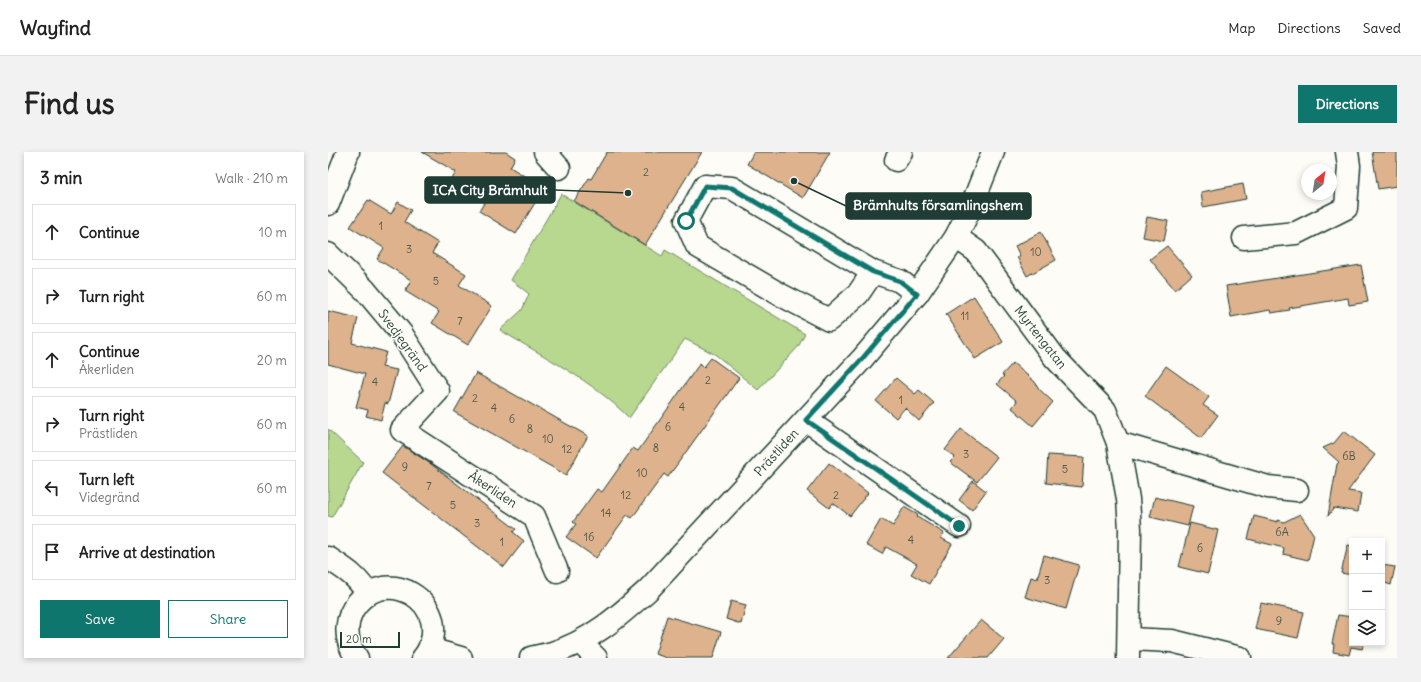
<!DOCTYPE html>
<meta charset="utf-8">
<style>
:root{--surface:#fff;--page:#f2f2f2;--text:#222;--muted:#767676;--line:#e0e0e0;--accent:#0f766e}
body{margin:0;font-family:Delius,sans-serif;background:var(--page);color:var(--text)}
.controls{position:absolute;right:12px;bottom:12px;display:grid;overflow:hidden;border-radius:0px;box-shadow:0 2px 6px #0003}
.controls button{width:36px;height:36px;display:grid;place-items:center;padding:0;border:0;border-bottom:1px solid var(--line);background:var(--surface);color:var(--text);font:20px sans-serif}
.compass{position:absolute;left:973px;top:12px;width:36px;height:36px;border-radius:50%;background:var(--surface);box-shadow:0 2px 6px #0003;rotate:30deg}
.scale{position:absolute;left:12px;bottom:10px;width:60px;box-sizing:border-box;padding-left:4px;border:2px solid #1f3d34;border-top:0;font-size:11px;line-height:14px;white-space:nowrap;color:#1f3d34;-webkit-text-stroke:3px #fdfcf7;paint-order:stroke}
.stop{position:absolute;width:12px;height:12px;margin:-9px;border:3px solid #0f766e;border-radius:50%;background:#fff}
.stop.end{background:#0f766e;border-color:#fff;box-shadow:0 1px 4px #0008}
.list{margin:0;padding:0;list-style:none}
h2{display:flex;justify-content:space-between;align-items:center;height:52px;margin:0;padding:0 16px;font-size:17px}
h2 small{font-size:13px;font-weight:400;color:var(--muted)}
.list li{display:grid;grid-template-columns:26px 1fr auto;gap:12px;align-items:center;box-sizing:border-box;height:56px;margin:0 8px 8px;padding:0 8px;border:1px solid var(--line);border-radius:0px}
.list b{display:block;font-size:15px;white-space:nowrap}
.list p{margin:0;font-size:13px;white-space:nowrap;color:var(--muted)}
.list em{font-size:13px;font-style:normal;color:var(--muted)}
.actions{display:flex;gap:8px;padding:12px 16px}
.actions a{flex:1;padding:9px 0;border:1px solid var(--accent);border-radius:0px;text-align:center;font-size:14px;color:var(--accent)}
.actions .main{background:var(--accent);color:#fff}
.icon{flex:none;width:22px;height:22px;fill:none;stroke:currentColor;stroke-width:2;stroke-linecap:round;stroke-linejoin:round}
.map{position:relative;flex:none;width:1069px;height:506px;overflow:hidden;border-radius:0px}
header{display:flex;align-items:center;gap:24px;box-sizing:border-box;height:56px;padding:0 20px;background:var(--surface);border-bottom:1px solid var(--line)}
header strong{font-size:19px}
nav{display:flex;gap:22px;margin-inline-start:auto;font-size:14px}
.intro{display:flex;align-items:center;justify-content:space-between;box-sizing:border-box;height:96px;padding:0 24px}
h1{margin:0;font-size:28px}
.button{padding:10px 18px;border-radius:0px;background:var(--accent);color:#fff;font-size:14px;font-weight:700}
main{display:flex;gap:24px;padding:0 24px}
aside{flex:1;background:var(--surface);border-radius:0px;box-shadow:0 2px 6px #0003}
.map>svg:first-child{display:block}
</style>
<header>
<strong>Wayfind</strong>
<nav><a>Map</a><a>Directions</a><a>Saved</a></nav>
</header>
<div class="intro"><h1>Find us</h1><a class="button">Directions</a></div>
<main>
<aside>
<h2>3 min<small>Walk · 210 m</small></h2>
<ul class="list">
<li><svg class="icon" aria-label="ahead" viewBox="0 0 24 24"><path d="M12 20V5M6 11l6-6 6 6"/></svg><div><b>Continue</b></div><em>10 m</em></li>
<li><svg class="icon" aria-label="right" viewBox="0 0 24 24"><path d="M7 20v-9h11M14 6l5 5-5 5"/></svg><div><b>Turn right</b></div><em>60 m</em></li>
<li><svg class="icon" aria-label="ahead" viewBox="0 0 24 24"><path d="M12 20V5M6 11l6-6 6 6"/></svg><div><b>Continue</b><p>Åkerliden</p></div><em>20 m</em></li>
<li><svg class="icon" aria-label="right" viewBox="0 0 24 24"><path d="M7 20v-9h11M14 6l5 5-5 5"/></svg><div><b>Turn right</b><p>Prästliden</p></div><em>60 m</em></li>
<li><svg class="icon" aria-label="left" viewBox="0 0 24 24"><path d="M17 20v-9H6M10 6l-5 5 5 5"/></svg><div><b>Turn left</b><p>Videgränd</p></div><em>60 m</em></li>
<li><svg class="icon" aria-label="arrive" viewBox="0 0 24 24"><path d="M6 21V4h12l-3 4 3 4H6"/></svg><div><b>Arrive at destination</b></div></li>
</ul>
<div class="actions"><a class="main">Save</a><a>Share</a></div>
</aside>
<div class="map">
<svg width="1069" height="506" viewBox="0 0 1069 506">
<rect width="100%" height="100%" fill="#fdfcf7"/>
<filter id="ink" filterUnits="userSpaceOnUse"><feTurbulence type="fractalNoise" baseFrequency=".025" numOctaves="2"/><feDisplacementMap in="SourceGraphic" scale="8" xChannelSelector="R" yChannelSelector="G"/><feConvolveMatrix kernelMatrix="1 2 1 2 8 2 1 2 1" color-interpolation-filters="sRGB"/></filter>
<g filter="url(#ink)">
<g fill="#b8d78f" stroke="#6c8a62">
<path d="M233,42L334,104L337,98L477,182L470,195L430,238L388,203L357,187L301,266C264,228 216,205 172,178L194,158L201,142L183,128Z"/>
<polygon points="0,277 35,310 4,365 0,364"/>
</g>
<g fill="#ddb28d" stroke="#1f3d34">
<polygon points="94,0 178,0 187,6 182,15 216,36 188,82 151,59 157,50 123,29 128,20"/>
<polygon points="279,0 374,0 317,93 246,49 261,26 263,27"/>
<polygon points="426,0 502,0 475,46 419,12"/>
<polygon points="1044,0 1069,0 1069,34 1050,37"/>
<polygon points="915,32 918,47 875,55 873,40"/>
<polygon points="40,48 63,62 70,50 83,58 76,70 110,91 104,101 138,122 131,133 164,154 140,193 104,171 111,160 77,139 83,128 49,107 56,96 22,75"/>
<polygon points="819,65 840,69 836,89 815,85"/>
<polygon points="713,80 728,108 699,124 689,105 692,104 687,94"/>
<polygon points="839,94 864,123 847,138 822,107"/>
<polygon points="1033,113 1040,150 1021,153 1020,146 961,156 962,158 943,161 942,158 903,165 898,134"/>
<polygon points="646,144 675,190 647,207 618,162"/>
<polygon points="0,159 30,166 24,191 58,200 54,215 69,218 60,252 57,251 53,268 38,264 40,258 28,255 37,222 0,212"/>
<polygon points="383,206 411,226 340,325 336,322 304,366 299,363 268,406 238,385 248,372 245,370 269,337 274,340 305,296 310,299 372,211 376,215"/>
<polygon points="685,211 707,230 711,237 725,250 705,274 684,256 689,249 669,232 676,224 674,223"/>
<polygon points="838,214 881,245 875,253 890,263 873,286 817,244"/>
<polygon points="148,221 260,284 238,323 126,260"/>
<polygon points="568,226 587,242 591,238 606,251 591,269 577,256 568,266 548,249"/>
<polygon points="633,277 669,305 649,330 622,310 627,305 617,298"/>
<polygon points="1016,279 1047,303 1020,339 1033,341 1030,360 1006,356 1000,364 1009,312 1011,310 995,296 1006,291"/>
<polygon points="75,294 103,312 188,377 185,380 196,389 176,415 54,321"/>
<polygon points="720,303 756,305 754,335 718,331"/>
<polygon points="501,311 540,341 522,364 505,351 501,356 479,339"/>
<polygon points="645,329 658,339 644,358 631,348"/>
<polygon points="827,345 865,354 860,374 822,365"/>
<polygon points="576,355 590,363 589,365 616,381 613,386 624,392 601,432 583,422 589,412 558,395 554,402 538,393 553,367 565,374"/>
<polygon points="972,362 986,383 980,408 955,402 956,396 920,387 926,364 950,370 950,368 956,370"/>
<polygon points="862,371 890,378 880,422 851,415"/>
<polygon points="1020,393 1024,394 1024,423 1013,421"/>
<polygon points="716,403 751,413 738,457 697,445 703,425 709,427"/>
<polygon points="1054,413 1067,415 1063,433 1054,430"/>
<polygon points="403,449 418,453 413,472 398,467"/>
<polygon points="933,451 976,460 970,486 927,477"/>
<polygon points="1010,463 1024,465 1024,491 1036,491 1034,497 1023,495 1021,503 1005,500 1006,492 1004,492"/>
<polygon points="339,464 393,480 385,506 339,506 327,502"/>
<polygon points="653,468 676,487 660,506 620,506"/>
</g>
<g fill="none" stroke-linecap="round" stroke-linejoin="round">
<defs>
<g id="minor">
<polyline points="217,0 231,16"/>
<polyline points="568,8 573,0"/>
<polyline points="0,52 20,0"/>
<polyline points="628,85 648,99 727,206 777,258 790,291 800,347 802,377 800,506"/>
<polyline points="916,86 968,81 1018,56 1021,14 1019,0"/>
<polyline points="0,102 37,138 73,181 110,239 74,278 206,364 229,419"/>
<polyline points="545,120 530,142 501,168 453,143 369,94 358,69 377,34 404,36 545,120 572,129 589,142"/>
<polyline points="478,268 631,374"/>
<polyline points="790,291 940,335 969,338"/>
<path d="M0,406C15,416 31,425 39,442"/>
<polyline points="801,487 844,489 912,506"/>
<polyline points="252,490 268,506"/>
<polyline points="102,496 112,500 133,506"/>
<path d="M29,506C0,467 42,418 84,442C94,448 101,457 104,468C107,481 104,496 95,506"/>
<path d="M203,506C210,504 217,503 224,501C262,490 292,463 320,438L534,207L589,142L628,85L644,53L665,0"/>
</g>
</defs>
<use href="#minor" stroke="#1f3d34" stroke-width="25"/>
<use href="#minor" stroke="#fdfcf7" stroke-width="22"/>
</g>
</g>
<g fill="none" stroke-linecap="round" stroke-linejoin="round" filter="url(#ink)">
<polyline stroke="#0f766e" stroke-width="5" points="358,69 377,34 404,36 545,120 572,129 589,142 534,207 478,268 631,374"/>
</g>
<g text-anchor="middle" stroke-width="3" stroke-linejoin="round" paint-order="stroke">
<g font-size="11" fill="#4e5a4a">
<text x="318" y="24">2</text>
<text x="53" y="78">1</text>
<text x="81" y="101">3</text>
<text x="708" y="104">10</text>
<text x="108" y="133">5</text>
<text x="637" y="168">11</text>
<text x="132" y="173">7</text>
<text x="380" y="232">2</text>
<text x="47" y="234">4</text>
<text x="147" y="250">2</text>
<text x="573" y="252">1</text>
<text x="354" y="259">4</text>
<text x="166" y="260">4</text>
<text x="184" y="271">6</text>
<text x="340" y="279">6</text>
<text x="202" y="281">8</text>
<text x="220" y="291">10</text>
<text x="328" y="300">8</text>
<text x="239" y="301">12</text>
<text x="638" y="306">3</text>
<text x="1021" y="308">6B</text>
<text x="77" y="319">9</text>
<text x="737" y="321">5</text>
<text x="314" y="325">10</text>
<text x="101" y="338">7</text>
<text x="298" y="347">12</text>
<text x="508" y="347">2</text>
<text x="125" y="357">5</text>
<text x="278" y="365">14</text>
<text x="149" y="375">3</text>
<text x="954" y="384">6A</text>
<text x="261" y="389">16</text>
<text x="583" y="392">4</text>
<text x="174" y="394">1</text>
<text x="872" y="400">6</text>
<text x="719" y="432">3</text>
<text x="951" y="473">9</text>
</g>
<g font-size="13" fill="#1f3d34" stroke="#fdfcf7">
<text transform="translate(713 185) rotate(52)" y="5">Myrtengatan</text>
<text transform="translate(75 188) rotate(54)" y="5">Svedjegränd</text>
<text transform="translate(448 300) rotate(-48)" y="5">Prästliden</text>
<text transform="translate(165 337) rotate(33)" y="5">Åkerliden</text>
</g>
</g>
<path fill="none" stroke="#1f3d34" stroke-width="1.5" d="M300 41L227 38M466 29L518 54"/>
<g fill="#1f3d34" stroke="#fdfcf7" stroke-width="1.5">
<circle cx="300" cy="41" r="4"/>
<circle cx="466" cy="29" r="4"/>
</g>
<g fill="#1f3d34" stroke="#1f3d34" stroke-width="1.5">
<rect x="97" y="25" width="130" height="26" rx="4"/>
<rect x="518" y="41" width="185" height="26" rx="4"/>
</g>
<g font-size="14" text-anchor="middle" font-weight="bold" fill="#fff">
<text x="162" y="43">ICA City Brämhult</text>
<text x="610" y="58">Brämhults församlingshem</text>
</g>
</svg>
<div class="controls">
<button>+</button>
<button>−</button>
<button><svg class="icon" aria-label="layers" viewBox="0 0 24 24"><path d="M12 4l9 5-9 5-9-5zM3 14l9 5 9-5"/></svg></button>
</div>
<svg class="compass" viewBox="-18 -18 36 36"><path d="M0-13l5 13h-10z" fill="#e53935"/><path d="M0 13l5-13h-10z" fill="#767676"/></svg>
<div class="scale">20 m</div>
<div class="stop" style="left:358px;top:69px"></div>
<div class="stop end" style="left:631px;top:374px"></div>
</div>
</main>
